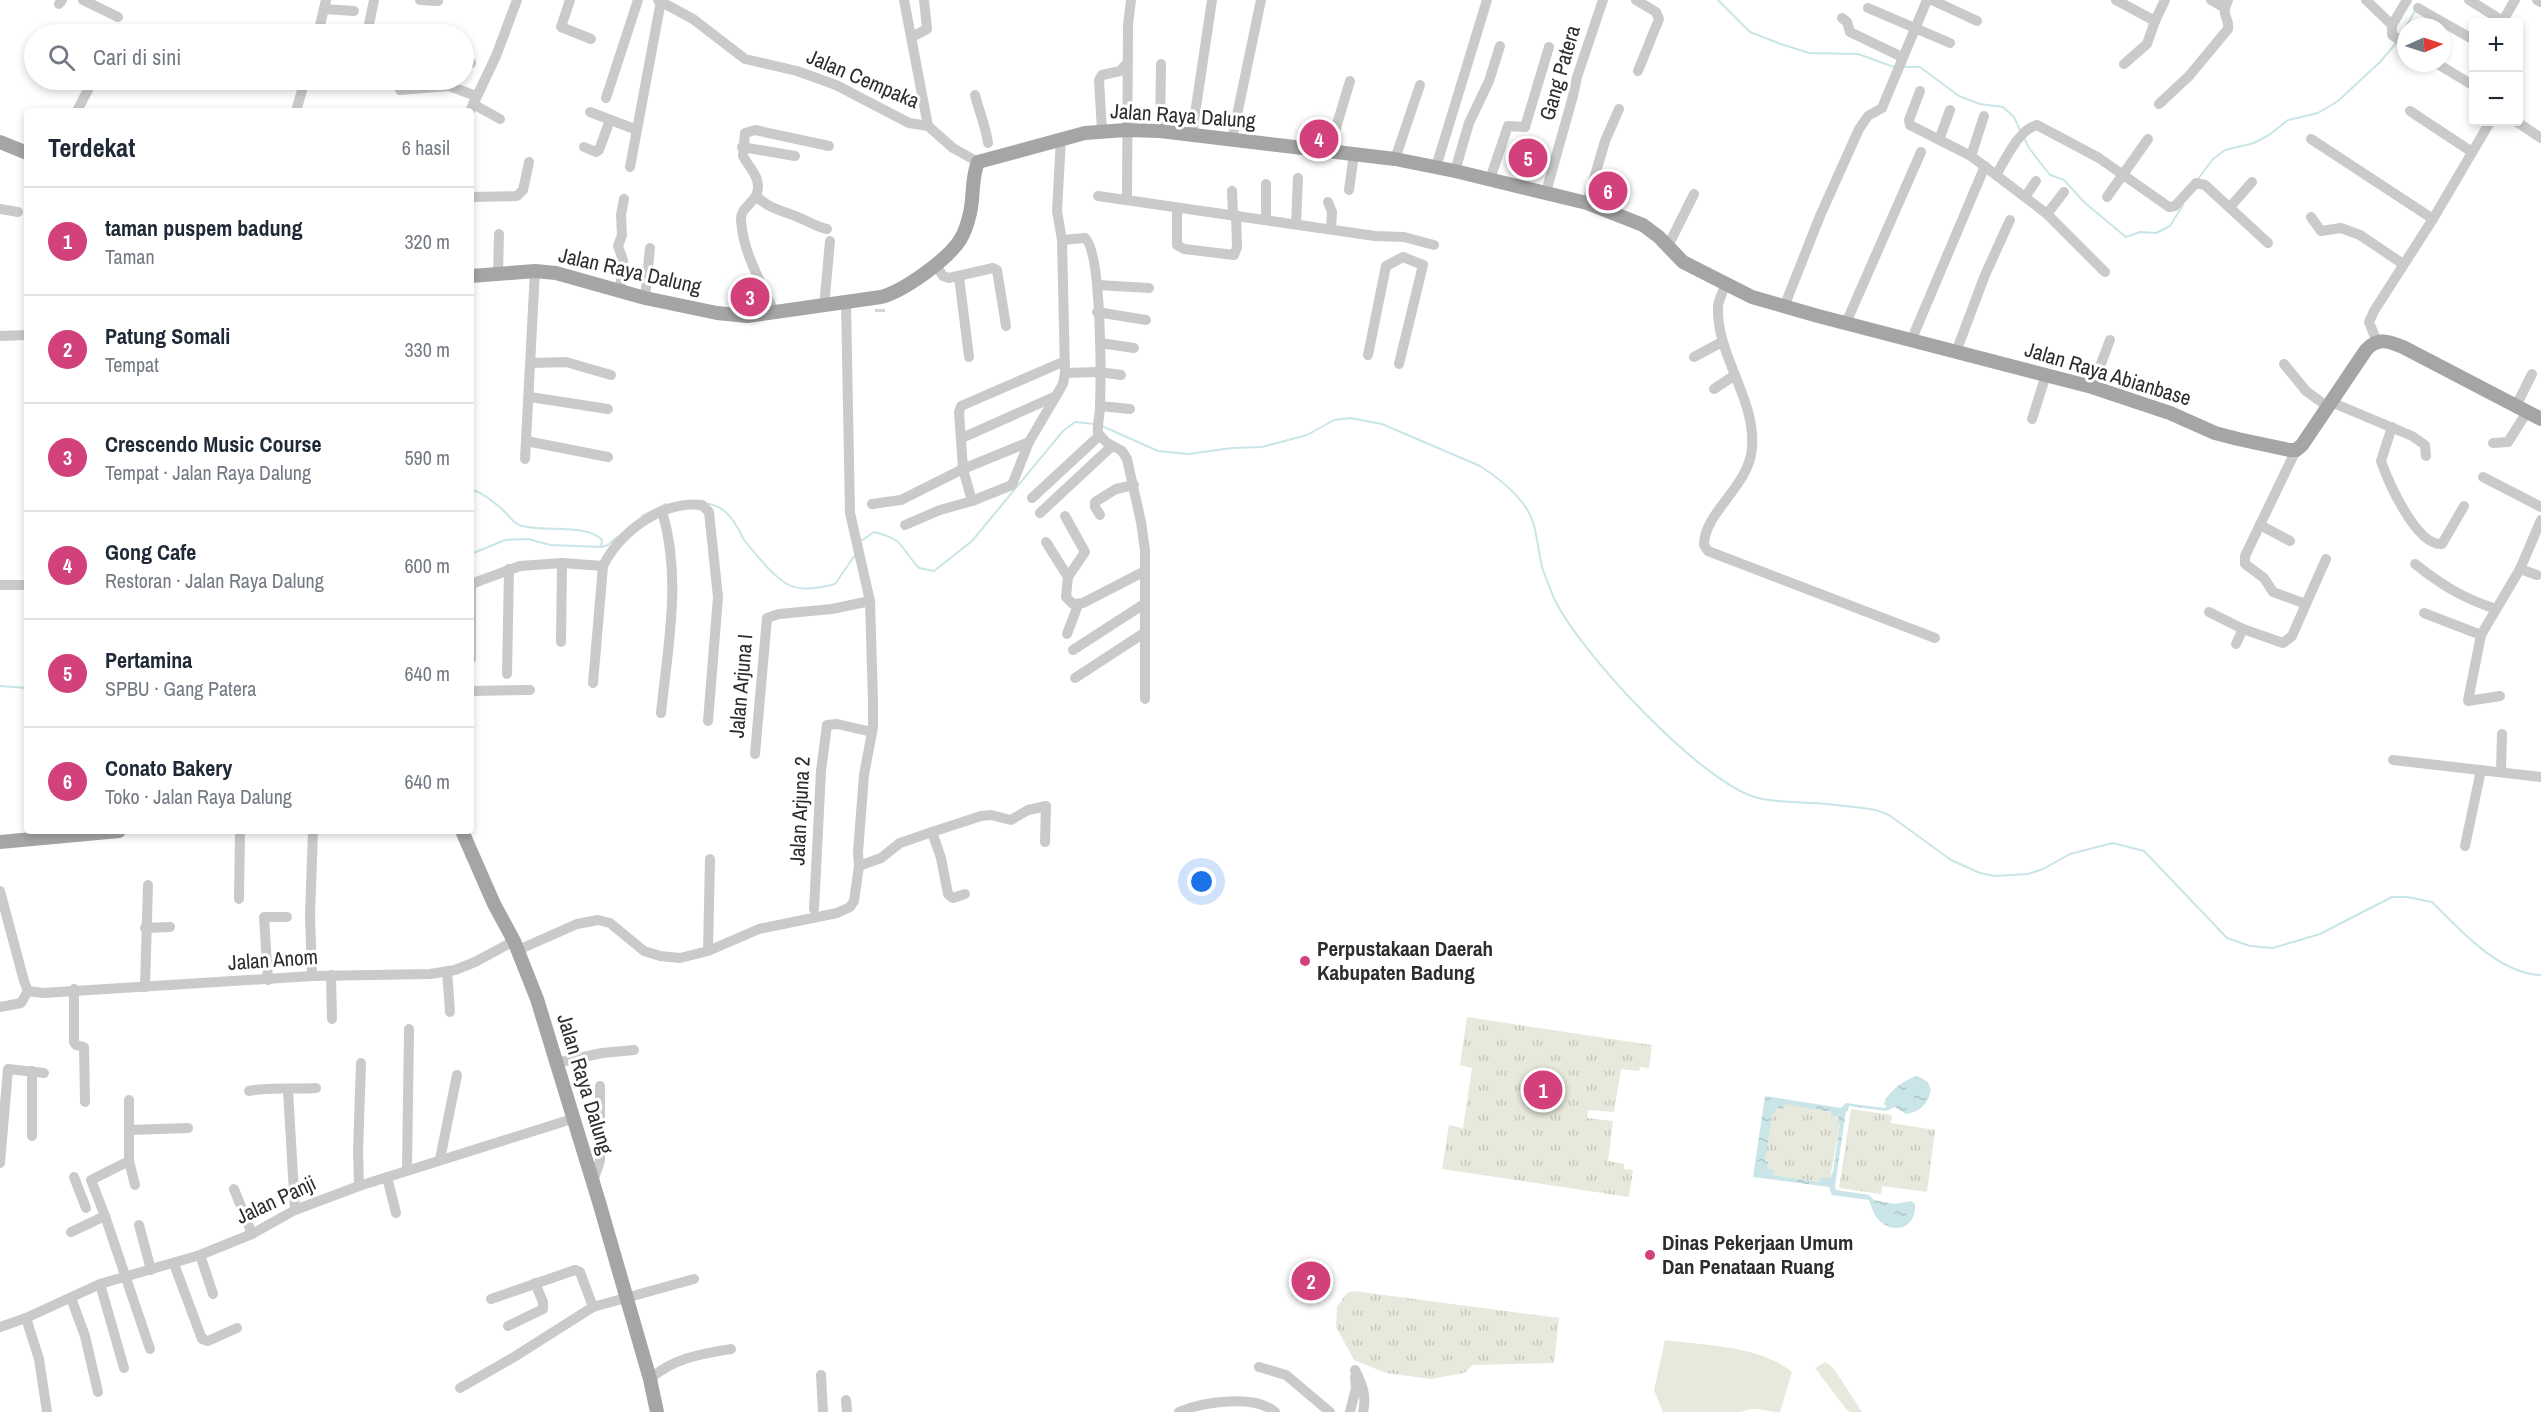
<!DOCTYPE html>
<html lang="id">
<meta charset="utf-8">
<style>
:root{--surface:#fff;--page:#f2f2f3;--text:#1f2937;--muted:#747a83;--line:#e0e1e3;--accent:#d2417b}
body{margin:0;font-family:"Archivo Narrow",sans-serif;background:var(--page);color:var(--text)}
.controls{position:absolute;right:18px;top:18px;display:grid;overflow:hidden;border-radius:6px;box-shadow:0 3px 9px #0003}
.controls button{width:54px;height:54px;display:grid;place-items:center;padding:0;border:0;border-bottom:2px solid var(--line);background:var(--surface);color:var(--text);font:30px sans-serif}
.compass{position:absolute;left:2397px;top:18px;width:54px;height:54px;border-radius:50%;background:var(--surface);box-shadow:0 3px 9px #0003;rotate:87deg}
.you{position:absolute;left:1202px;top:882px;width:21px;height:21px;margin:-15px;border:4px solid #fff;border-radius:50%;background:#1a73e8;box-shadow:0 0 0 9px #1a73e833}
.badge{display:grid;place-items:center;width:39px;height:39px;border-radius:50%;background:var(--accent);color:#fff;font-size:20px;font-weight:700}
.pin{position:absolute;translate:-50% -50%;border:3px solid #fff;box-shadow:0 2px 6px #0006}
.list{margin:0;padding:0;list-style:none}
h2{display:flex;justify-content:space-between;align-items:center;height:78px;margin:0;padding:0 24px;font-size:26px}
h2 small{font-size:20px;font-weight:400;color:var(--muted)}
.list li{display:grid;grid-template-columns:39px 1fr auto;gap:18px;align-items:center;box-sizing:border-box;height:108px;padding:0 24px;border-top:2px solid var(--line)}
.list b{display:block;font-size:22px;white-space:nowrap}
.list p{margin:0;font-size:20px;white-space:nowrap;color:var(--muted)}
.list em{font-size:20px;font-style:normal;color:var(--muted)}
.icon{flex:none;width:33px;height:33px;fill:none;stroke:currentColor;stroke-width:2;stroke-linecap:round;stroke-linejoin:round}
.map{position:relative;flex:none;width:2541px;height:1412px;overflow:hidden}
.search{position:absolute;background:var(--surface);box-shadow:0 3px 9px #0003;left:24px;top:24px;width:450px;height:66px;display:flex;align-items:center;gap:15px;box-sizing:border-box;padding:0 21px;border-radius:33px;color:var(--muted);font-size:22px}
.panel{position:absolute;background:var(--surface);box-shadow:0 3px 9px #0003;left:24px;top:108px;width:450px;height:726px;border-radius:6px}
.map>svg:first-child{display:block}
</style>
<div class="map">
<svg width="2541" height="1412" viewBox="0 0 2541 1412">
<defs>
<pattern id="park-tufts" width="24" height="20" patternUnits="userSpaceOnUse" patternTransform="scale(1.5)"><rect width="24" height="20" fill="#e7e9dc"/><path d="M3 7l-1-3M5 7V3M7 7l1-3M15 17l-1-3M17 17v-4M19 17l1-3" fill="none" stroke="#c6c8bd"/></pattern>
<pattern id="water-ripples" width="26" height="14" patternUnits="userSpaceOnUse" patternTransform="scale(1.5)"><rect width="26" height="14" fill="#cae5e7"/><path d="M2 4q2-2 4 0t4 0M15 11q2-2 4 0t4 0" fill="none" stroke="#aec5c6"/></pattern>
</defs>
<rect width="100%" height="100%" fill="#fff"/>
<g fill="#e7e9dc">
<path d="M1665,1340C1706,1346 1759,1345 1792,1372L1780,1412C1767,1412 1753,1405 1741,1412H1663L1654,1390Z"/>
<polygon points="1826,1362 1834,1369 1862,1412 1850,1412 1846,1409 1815,1368"/>
</g>
<g fill="url(#park-tufts)">
<polygon points="1467,1017 1652,1045 1649,1068 1640,1067 1639,1071 1621,1069 1614,1112 1588,1110 1587,1118 1613,1121 1608,1161 1624,1164 1624,1169 1633,1170 1629,1197 1442,1169 1449,1125 1463,1128 1472,1068 1460,1065"/>
<path d="M1783,1104C1801,1107 1834,1105 1840,1124L1830,1178L1821,1182L1773,1175L1767,1169L1764,1162L1772,1114L1776,1108Z"/>
<polygon points="1851,1109 1892,1115 1891,1123 1935,1130 1927,1192 1882,1186 1881,1194 1839,1188"/>
<polygon points="1354,1291 1559,1318 1554,1363 1473,1365 1464,1373 1431,1379 1386,1373 1354,1360 1336,1327 1337,1307 1347,1293"/>
</g>
<path fill="url(#water-ripples)" fill-rule="evenodd" d="M1917,1076L1928,1082L1931,1090C1928,1104 1920,1112 1906,1114L1895,1107L1886,1111L1849,1106L1848,1111H1846L1835,1186L1836,1190L1869,1195L1874,1200L1895,1204L1911,1201L1915,1204C1917,1229 1892,1236 1877,1218C1873,1213 1871,1205 1869,1200L1832,1195L1829,1187L1753,1177L1765,1096L1841,1108L1846,1103L1884,1108L1887,1107L1884,1104C1888,1091 1904,1080 1917,1076ZM1784,1104L1831,1112V1116L1838,1117L1837,1123L1840,1124L1833,1171L1830,1178L1821,1177L1820,1182L1773,1175L1774,1170L1767,1169L1768,1162H1765L1772,1114H1775L1776,1108L1783,1109Z"/>
<g fill="none" stroke-linecap="round" stroke-linejoin="round">
<g stroke="#cae5e7" stroke-width="2">
<polyline points="1718,0 1750,32 1781,44 1809,53 1858,54 1894,67"/>
<polyline points="2400,37 2415,11"/>
<polyline points="1903,67 1920,67 1959,96 1980,104 2003,107 2014,117 2020,130"/>
<polyline points="2024,138 2029,148 2050,175 2064,180 2085,203 2126,237 2140,232 2156,233 2170,226 2183,205"/>
<polyline points="2198,179 2213,159 2225,150 2254,143 2269,135 2288,120 2318,113 2338,101 2380,62 2397,42"/>
<path d="M1102,426L1158,451L1188,454L1232,448L1262,447L1307,435L1334,420L1350,418L1382,424L1480,466C1500,479 1525,498 1533,522C1537,534 1538,549 1541,562C1543,573 1549,585 1553,596C1576,649 1703,785 1758,798C1775,802 1795,802 1812,803C1834,804 1855,807 1876,810L1889,815L1951,860L1980,873L1995,876L2028,874L2043,869L2070,854L2113,843L2144,851L2227,938L2250,946L2273,948L2320,934L2392,897H2407L2432,902C2459,929 2499,974 2541,975"/>
<path d="M471,490C481,491 495,503 502,509C508,514 513,523 519,525C540,533 587,523 602,540L601,547"/>
<path d="M708,504C726,506 736,523 743,538C748,546 755,553 761,560C785,589 798,594 835,584L855,555"/>
<polyline points="642,516 666,504"/>
<path d="M861,541L874,532C906,540 899,547 919,568L934,571L972,541L1063,431L1075,422L1094,424"/>
<polyline points="471,554 505,540 528,539 550,545 601,547 608,545 617,537"/>
<polyline points="0,686 27,688"/>
</g>
<polyline stroke="#d5d5d5" stroke-width="10" stroke-dasharray="10 5" stroke-linecap="butt" points="880,309 880,312"/>
<g stroke="#cacaca" stroke-width="10">
<polyline points="83,0 118,17"/>
<polyline points="420,0 438,1"/>
<polyline points="570,0 561,27 591,39"/>
<polyline points="658,0 693,19 745,59 797,71 836,85 909,123 928,126"/>
<polyline points="904,0 928,126 953,148 978,162"/>
<polyline points="1636,0 1656,12 1659,19 1638,71"/>
<polyline points="1932,0 1977,21"/>
<polyline points="2116,0 2155,21 2165,0"/>
<polyline points="2211,0 2225,8 2228,0"/>
<polyline points="2366,0 2392,25 2392,35 2406,44"/>
<polyline points="2469,0 2503,21"/>
<polyline points="2537,0 2541,2"/>
<polyline points="59,4 62,0"/>
<polyline points="1868,8 1950,43"/>
<polyline points="2418,8 2474,40"/>
<polyline points="324,9 354,11"/>
<polyline points="1842,18 1847,22 1850,32 1902,57"/>
<polyline points="2502,22 2515,0"/>
<polyline points="2392,25 2407,0"/>
<polyline points="318,34 326,0"/>
<polyline points="367,34 374,0"/>
<polyline points="400,34 410,31 448,34"/>
<polyline points="912,37 927,29 924,0"/>
<polyline points="464,59 471,63"/>
<polyline points="2436,63 2474,86"/>
<polyline points="2124,64 2147,44 2155,21"/>
<polyline points="396,80 400,90 449,86 476,96"/>
<polyline points="1920,91 1909,120 1910,125 1971,156 2047,214 2105,272"/>
<path d="M975,95C979,111 986,127 988,143"/>
<polyline points="606,98 638,0"/>
<polyline points="473,104 500,119"/>
<path d="M2159,104L2189,76L2228,29C2230,21 2223,16 2225,8"/>
<polyline points="77,111 93,80"/>
<polyline points="296,111 305,80"/>
<polyline points="470,111 496,56 517,0"/>
<polyline points="2410,111 2472,152"/>
<polyline points="590,112 637,130"/>
<polyline points="2517,122 2541,138"/>
<polyline points="1102,131 1099,80 1102,75 1120,71 1128,62"/>
<polyline points="1160,131 1161,64"/>
<polyline points="1192,134 1212,0"/>
<polyline points="1232,139 1261,0"/>
<polyline points="2311,139 2433,219"/>
<polyline points="1939,140 1950,110"/>
<polyline points="584,147 596,152 599,150 610,120"/>
<polyline points="742,147 795,156"/>
<polyline points="1329,151 1350,81"/>
<polyline points="1971,156 1984,116"/>
<polyline points="1395,159 1420,85"/>
<polyline points="630,167 661,1"/>
<polyline points="1436,167 1487,0"/>
<polyline points="1455,171 1469,123 1489,81 1500,46"/>
<path d="M1996,175C2006,159 2018,130 2037,125L2099,158L2169,207L2175,206L2196,183L2205,185L2268,243"/>
<polyline points="1490,179 1508,126 1525,127 1549,47"/>
<polyline points="1266,184 1266,220"/>
<polyline points="1349,190 1354,154"/>
<polyline points="1232,191 1233,215"/>
<polyline points="1546,192 1573,96 1577,77 1603,0"/>
<polyline points="1098,196 1375,236 1404,237 1434,245"/>
<polyline points="471,197 517,196 523,190 529,162"/>
<path d="M757,197C770,209 784,211 800,218C810,222 817,227 827,229"/>
<polyline points="2025,197 2036,181"/>
<polyline points="2107,197 2148,139"/>
<polyline points="1127,199 1128,25 1131,0"/>
<polyline points="1328,202 1332,212 1331,229"/>
<polyline points="1587,203 1605,141 1619,109"/>
<polyline points="2230,207 2252,182"/>
<polyline points="1177,208 1177,245 1184,249 1234,255 1237,247 1236,215"/>
<polyline points="0,209 18,212"/>
<polyline points="2047,214 2064,192"/>
<polyline points="2311,217 2321,231 2341,228 2360,235 2403,264"/>
<polyline points="1296,224 1298,178"/>
<path d="M1062,240L1085,238C1102,252 1101,379 1100,406C1100,415 1097,424 1098,433L1106,442L1122,451L1127,459L1141,522L1145,550V699"/>
<polyline points="1668,246 1694,194"/>
<polyline points="935,264 943,276 949,278 993,268 997,270 1006,326"/>
<polyline points="498,273 499,234"/>
<polyline points="959,277 969,357"/>
<polyline points="1098,285 1149,288"/>
<path d="M1725,285C1723,292 1719,299 1718,306C1716,356 1756,398 1752,448C1749,487 1704,512 1704,545L1708,551L1935,638"/>
<polyline points="620,290 623,260 618,246 622,235 621,215 624,199"/>
<polyline points="645,298 650,248"/>
<polyline points="824,307 830,241"/>
<polyline points="1784,307 1820,216 1859,129 1868,116 1882,108 1927,0"/>
<polyline points="1097,312 1146,320"/>
<path d="M772,313V307C759,278 743,252 741,220C740,204 763,202 757,180C755,172 747,164 743,156L745,133L755,130L829,146"/>
<polyline points="1846,323 1921,152"/>
<polyline points="0,336 27,335"/>
<polyline points="1911,341 1985,166"/>
<polyline points="2377,342 2369,322 2374,311 2433,219 2490,122"/>
<polyline points="1100,343 1134,348"/>
<polyline points="1956,352 1985,275 2010,220"/>
<polyline points="1368,355 1386,266 1403,257 1423,265 1399,364"/>
<polyline points="1694,357 1722,342"/>
<polyline points="532,363 566,362 611,375"/>
<polyline points="2284,364 2306,391 2328,407"/>
<polyline points="1065,373 1099,372 1121,375"/>
<polyline points="2092,387 2110,340"/>
<polyline points="1714,389 1735,375"/>
<polyline points="530,397 608,409"/>
<polyline points="2331,402 2412,436 2425,445 2426,456"/>
<polyline points="1100,406 1130,409"/>
<polyline points="2516,406 2532,374"/>
<polyline points="2032,419 2046,375"/>
<path d="M2392,427L2381,461C2388,481 2416,546 2442,544L2464,506"/>
<polyline points="962,438 1056,396 1063,384 1065,373 1062,240 1057,211 1061,139"/>
<polyline points="526,441 608,457"/>
<polyline points="2493,443 2508,442 2527,412"/>
<polyline points="2296,450 2245,556 2245,564 2264,578 2273,592 2306,604 2326,559"/>
<polyline points="525,459 535,271"/>
<polyline points="2483,477 2541,507"/>
<polyline points="1032,498 1099,436"/>
<polyline points="972,501 1012,485 1029,442 1056,396"/>
<polyline points="872,504 901,500 963,469 1029,442"/>
<polyline points="1040,513 1112,446"/>
<polyline points="1100,515 1095,507 1095,502 1116,489 1134,485"/>
<polyline points="1065,516 1085,552 1068,577"/>
<polyline points="905,525 940,510 972,501 963,469 959,412 961,406 1065,361"/>
<polyline points="2260,525 2290,541"/>
<polyline points="1046,542 1068,577 1066,597 1073,604 1083,603 1145,571"/>
<path d="M2415,564C2442,585 2462,598 2496,609"/>
<polyline points="2520,569 2537,575"/>
<polyline points="471,584 520,566 562,563 603,566"/>
<polyline points="0,585 27,585"/>
<polyline points="471,586 471,659"/>
<polyline points="2209,612 2243,629 2283,643 2292,636 2306,604"/>
<polyline points="2424,613 2481,635"/>
<polyline points="1067,634 1078,605"/>
<polyline points="561,642 562,563"/>
<polyline points="2236,644 2243,629"/>
<polyline points="1073,650 1144,604"/>
<polyline points="507,674 509,569"/>
<polyline points="1075,678 1144,633"/>
<path d="M593,683L603,566C620,532 662,500 702,505L709,512L718,597L708,721"/>
<polyline points="471,691 530,690"/>
<polyline points="2500,696 2468,701 2481,635 2520,569 2541,520"/>
<path d="M661,713C668,645 682,578 662,511"/>
<polyline points="755,754 767,618 779,614 832,609 870,601"/>
<polyline points="2393,760 2541,777"/>
<polyline points="2501,772 2502,734"/>
<polyline points="932,832 981,816 991,815 1011,820 1028,810 1046,806 1045,842"/>
<polyline points="2465,846 2481,770"/>
<polyline points="859,866 881,858 900,843 932,832 941,858 948,894 953,898 965,894"/>
<polyline points="0,891 24,981 28,991"/>
<polyline points="239,899 240,831"/>
<polyline points="814,909 821,771 827,725 837,724 872,732"/>
<polyline points="145,928 170,927"/>
<polyline points="518,950 577,924 598,920 610,923 644,951 660,956 680,958 708,951 759,929 837,913 850,907 854,901 859,866 858,852 864,775 873,727 873,702 870,601 850,513 846,303"/>
<polyline points="708,951 710,859"/>
<polyline points="447,971 450,1012"/>
<polyline points="331,975 332,1019"/>
<polyline points="312,976 310,915 313,831"/>
<polyline points="268,980 264,917 287,917"/>
<polyline points="145,987 148,885"/>
<polyline points="74,989 74,1042 76,1045 84,1047 85,1102"/>
<polyline points="28,991 43,993 312,976 430,974 455,970 475,962 514,941"/>
<polyline points="0,1007 21,1003 28,991"/>
<polyline points="556,1063 602,1053 634,1050"/>
<polyline points="32,1071 32,1136"/>
<polyline points="288,1090 295,1210"/>
<path d="M249,1091C272,1086 292,1090 316,1088"/>
<polyline points="129,1100 129,1161 91,1180 105,1216 150,1349"/>
<polyline points="130,1130 188,1128"/>
<polyline points="440,1159 457,1075"/>
<polyline points="129,1161 135,1185"/>
<polyline points="0,1163 8,1069 44,1073"/>
<polyline points="407,1170 409,1029"/>
<polyline points="74,1177 86,1208"/>
<polyline points="387,1177 396,1213"/>
<polyline points="593,1181 600,1161 600,1086"/>
<polyline points="359,1186 358,1151 361,1063"/>
<polyline points="234,1189 252,1234"/>
<polyline points="139,1225 151,1270"/>
<polyline points="71,1232 105,1216"/>
<polyline points="200,1255 213,1294"/>
<polyline points="174,1264 202,1339 208,1341 237,1328"/>
<polyline points="100,1284 124,1368"/>
<polyline points="71,1298 85,1336 98,1392"/>
<polyline points="491,1299 575,1270 580,1272 593,1307 694,1279"/>
<polyline points="26,1318 39,1359 47,1412"/>
<polyline points="508,1326 543,1309 543,1302 535,1283"/>
<polyline points="0,1327 26,1318 100,1284 200,1255 252,1234 295,1210 359,1186 572,1119"/>
<polyline points="1259,1367 1286,1375 1330,1412"/>
<path d="M1355,1370C1362,1384 1367,1396 1363,1412"/>
<polyline points="821,1375 823,1412"/>
<path d="M650,1379C674,1358 701,1354 731,1349"/>
<polyline points="460,1388 514,1357 593,1307"/>
<polyline points="846,1400 847,1412"/>
<path d="M1179,1412C1202,1402 1255,1394 1275,1412"/>
<polyline points="1350,1412 1356,1388 1355,1377"/>
</g>
<g stroke="#a5a5a5" stroke-width="14">
<polyline points="0,142 27,153"/>
<path d="M471,276L535,271L556,273L645,298L717,313L747,316L881,297C904,291 947,260 960,240C965,232 968,222 970,213C974,196 971,179 978,162L1085,133L1126,130L1160,131L1395,159L1455,171L1587,203L1643,225L1659,237L1683,262L1752,297L1818,316L2092,387L2170,413L2215,433L2238,439L2289,450H2296L2302,445L2366,350C2378,337 2388,341 2403,347L2541,419"/>
<polyline points="462,831 494,904 514,941 537,999 599,1202 650,1379 657,1412"/>
<polyline points="0,842 119,831"/>
</g>
</g>
<g fill="#d2417b" stroke="#fff" stroke-width="2">
<circle cx="1305" cy="961" r="6"/>
<circle cx="1650" cy="1255" r="6"/>
</g>
<g text-anchor="middle" stroke-width="6" stroke-linejoin="round" paint-order="stroke">
<g font-size="21" fill="#2d2d2d" stroke="#fff">
<text transform="translate(1560 73) rotate(-74)" y="7">Gang Patera</text>
<text transform="translate(863 79) rotate(23)" y="7">Jalan Cempaka</text>
<text transform="translate(1183 116) rotate(4)" y="7">Jalan Raya Dalung</text>
<text transform="translate(630 271) rotate(13)" y="7">Jalan Raya Dalung</text>
<text transform="translate(2108 374) rotate(17)" y="7">Jalan Raya Abianbase</text>
<text transform="translate(741 686) rotate(-85)" y="7">Jalan Arjuna I</text>
<text transform="translate(800 811) rotate(-87)" y="7">Jalan Arjuna 2</text>
<text transform="translate(273 960) rotate(-4)" y="7">Jalan Anom</text>
<text transform="translate(585 1084) rotate(73)" y="7">Jalan Raya Dalung</text>
<text transform="translate(276 1200) rotate(-25)" y="7">Jalan Panji</text>
</g>
<g font-size="21" font-weight="bold" fill="#2d2d2d" stroke="#fff" text-anchor="start">
<text x="1317" y="956">Perpustakaan Daerah<tspan x="1317" dy="24">Kabupaten Badung</tspan></text>
<text x="1662" y="1250">Dinas Pekerjaan Umum<tspan x="1662" dy="24">Dan Penataan Ruang</tspan></text>
</g>
</g>
</svg>
<div class="controls">
<button>+</button>
<button>−</button>
</div>
<svg class="compass" viewBox="-18 -18 36 36"><path d="M0-13l5 13h-10z" fill="#e53935"/><path d="M0 13l5-13h-10z" fill="#747a83"/></svg>
<div class="you"></div>
<div class="pin badge" style="left:1543px;top:1090px">1</div>
<div class="pin badge" style="left:1311px;top:1281px">2</div>
<div class="pin badge" style="left:750px;top:297px">3</div>
<div class="pin badge" style="left:1319px;top:139px">4</div>
<div class="pin badge" style="left:1528px;top:158px">5</div>
<div class="pin badge" style="left:1608px;top:191px">6</div>
<div class="search"><svg class="icon" aria-label="search" viewBox="0 0 24 24"><circle cx="10" cy="10" r="6"/><path d="M15 15l6 6"/></svg>Cari di sini</div>
<section class="panel">
<h2>Terdekat<small>6 hasil</small></h2>
<ul class="list">
<li><span class="badge">1</span><div><b>taman puspem badung</b><p>Taman</p></div><em>320 m</em></li>
<li><span class="badge">2</span><div><b>Patung Somali</b><p>Tempat</p></div><em>330 m</em></li>
<li><span class="badge">3</span><div><b>Crescendo Music Course</b><p>Tempat · Jalan Raya Dalung</p></div><em>590 m</em></li>
<li><span class="badge">4</span><div><b>Gong Cafe</b><p>Restoran · Jalan Raya Dalung</p></div><em>600 m</em></li>
<li><span class="badge">5</span><div><b>Pertamina</b><p>SPBU · Gang Patera</p></div><em>640 m</em></li>
<li><span class="badge">6</span><div><b>Conato Bakery</b><p>Toko · Jalan Raya Dalung</p></div><em>640 m</em></li>
</ul>
</section>
</div>
